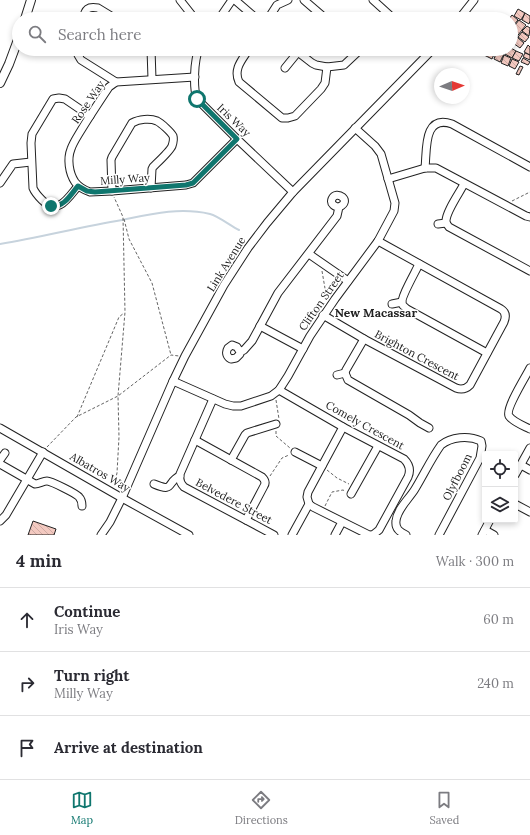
<!DOCTYPE html>
<meta charset="utf-8">
<style>
:root{--surface:#fff;--page:#f7f7f7;--text:#2b2b33;--muted:#7c7c81;--line:#e1e1e2;--accent:#0f766e}
body{margin:0;font-family:Lora,serif;background:var(--page);color:var(--text)}
.controls{position:absolute;right:12px;bottom:12px;display:grid;overflow:hidden;border-radius:4px;box-shadow:0 2px 6px #0003}
.controls button{width:36px;height:36px;display:grid;place-items:center;padding:0;border:0;border-bottom:1px solid var(--line);background:var(--surface);color:var(--text);font:20px sans-serif}
.compass{position:absolute;left:434px;top:68px;width:36px;height:36px;border-radius:50%;background:var(--surface);box-shadow:0 2px 6px #0003;rotate:88deg}
.stop{position:absolute;width:12px;height:12px;margin:-9px;border:3px solid #0f766e;border-radius:50%;background:#fff}
.stop.end{background:#0f766e;border-color:#fff;box-shadow:0 1px 4px #0008}
.list{margin:0;padding:0;list-style:none}
h2{display:flex;justify-content:space-between;align-items:center;height:52px;margin:0;padding:0 16px;font-size:17px}
h2 small{font-size:13px;font-weight:400;color:var(--muted)}
.list li{display:grid;grid-template-columns:26px 1fr auto;gap:12px;align-items:center;box-sizing:border-box;height:64px;padding:0 16px;border-top:1px solid var(--line)}
.list b{display:block;font-size:15px;white-space:nowrap}
.list p{margin:0;font-size:13px;white-space:nowrap;color:var(--muted)}
.list em{font-size:13px;font-style:normal;color:var(--muted)}
.icon{flex:none;width:22px;height:22px;fill:none;stroke:currentColor;stroke-width:2;stroke-linecap:round;stroke-linejoin:round}
.map{position:relative;flex:none;width:530px;height:535px;overflow:hidden}
.search{position:absolute;background:var(--surface);box-shadow:0 2px 6px #0003;left:12px;right:12px;top:12px;height:44px;display:flex;align-items:center;gap:10px;box-sizing:border-box;padding:0 14px;border-radius:22px;color:var(--muted);font-size:15px}
.sheet{height:244px;background:var(--surface)}
nav{display:flex;justify-content:space-around;align-items:center;box-sizing:border-box;height:56px;border-top:1px solid var(--line);background:var(--surface);font-size:11px;color:var(--muted)}
nav a{display:grid;justify-items:center;gap:2px}
nav .on{color:var(--accent)}
.map>svg:first-child{display:block}
</style>
<div class="map">
<svg width="530" height="535" viewBox="0 0 530 535">
<defs>
<pattern id="building-back-hatch" width="6" height="6" patternUnits="userSpaceOnUse"><rect width="6" height="6" fill="#f3c9c0"/><path d="M-1 5l2 2M0 0l6 6M5-1l2 2" fill="none" stroke="#d0aca5"/></pattern>
</defs>
<rect width="100%" height="100%" fill="#fff"/>
<g fill="none" stroke-linecap="round" stroke-linejoin="round">
<path stroke="#c7d3dd" stroke-width="2" d="M0,244C41,237 81,227 122,220C151,214 180,207 210,214C218,216 231,226 239,230"/>
</g>
<g fill="url(#building-back-hatch)" stroke="#222">
<polygon points="518,9 525,13 521,20 514,16"/>
<polygon points="525,13 530,16 530,21 529,24 522,20"/>
<polygon points="512,15 518,20 513,26 511,24 511,19 509,19"/>
<polygon points="519,20 526,25 511,44 511,30"/>
<polygon points="527,26 530,28 529,36 522,31"/>
<polygon points="522,32 529,37 525,42 518,37"/>
<polygon points="517,37 524,43 520,48 513,43"/>
<polygon points="528,45 530,47 530,55 524,52"/>
<polygon points="511,48 516,51 512,58 505,54 508,49"/>
<polygon points="487,49 495,52 492,59 484,55"/>
<polygon points="499,49 507,49 505,54 498,51"/>
<polygon points="497,51 504,54 500,62 494,59"/>
<polygon points="516,51 523,54 519,61 512,58"/>
<polygon points="525,53 530,55 530,60 523,57"/>
<polygon points="504,55 511,58 508,66 501,63"/>
<polygon points="523,58 530,62 528,65 521,62"/>
<polygon points="512,59 519,62 515,69 509,66"/>
<polygon points="520,66 523,67 519,75 516,74"/>
<polygon points="33,521 56,529 54,535 28,535"/>
</g>
<g fill="none" stroke-linecap="round" stroke-linejoin="round">
<defs>
<g id="minor">
<polyline points="180,0 195,19"/>
<polyline points="235,0 257,19"/>
<polyline points="304,0 326,19"/>
<polyline points="373,0 394,19"/>
<path d="M83,19C85,9 88,6 98,8L116,19"/>
<polyline points="219,19 232,0"/>
<polyline points="268,19 277,5 288,0"/>
<polyline points="459,19 474,0"/>
<polyline points="77,49 78,55 81,60 116,82"/>
<polyline points="151,49 152,79"/>
<path d="M199,49C194,60 193,88 197,99L237,139L293,192"/>
<path d="M249,49C242,60 233,69 239,82L282,118H288L295,116L321,89L325,83L327,67"/>
<polyline points="294,49 312,63 316,65 327,67 344,65 361,49"/>
<polyline points="285,68 298,52"/>
<path d="M195,77L116,82L109,87C99,102 89,117 80,132C77,137 73,143 71,149C67,159 69,173 75,182C79,187 84,190 90,192L112,191L186,185L193,183L237,139"/>
<path d="M425,168C427,150 423,114 452,124L530,167"/>
<polyline points="388,179 425,168 436,168 526,216 530,217"/>
<polyline points="0,183 13,164 31,162"/>
<path d="M464,184C460,192 445,213 446,222C447,225 447,225 449,227L530,271"/>
<path d="M78,186C68,198 58,216 42,200C38,196 35,193 33,188L31,143L32,134L53,99L59,98L65,99L90,116"/>
<path d="M112,191L111,160L112,157L132,123C139,119 150,118 157,121C161,123 171,132 173,136C174,139 173,143 172,146C170,151 158,162 153,167L152,169L151,188"/>
<polyline points="438,224 446,223"/>
<polyline points="309,254 348,281"/>
<path d="M419,264C416,271 400,298 402,304C403,306 405,307 407,309L487,353"/>
<polyline points="392,304 402,302"/>
<path d="M323,315L364,339L456,388C461,390 466,389 470,385L504,322C506,317 506,312 501,309L378,241"/>
<polyline points="260,326 303,349"/>
<polyline points="364,339 346,370 345,373 348,380 409,415 420,423 429,428"/>
<path d="M240,352L237,347L232,345L228,348C225,353 227,357 231,359L236,358L240,354V352L244,350L252,341L278,293L337,216L339,207C353,201 336,189 332,199C330,204 335,207 339,207"/>
<path d="M530,368C526,376 505,409 509,416C513,422 524,426 530,429"/>
<polyline points="337,375 345,373"/>
<polyline points="173,381 225,404 233,406 241,406 271,396 279,390 288,376 310,336 335,299 378,241 394,211 395,203 381,154 375,146 355,128"/>
<path d="M279,390L343,427L404,459C409,464 411,470 408,477L379,530L374,534L371,535"/>
<path d="M213,399L180,474C179,479 180,483 184,487L274,535"/>
<polyline points="0,428 122,498 189,535"/>
<path d="M195,440L262,477C265,480 266,483 264,486L246,520"/>
<polyline points="295,452 322,466"/>
<polyline points="0,460 5,453"/>
<polyline points="231,460 245,435 247,433 276,424"/>
<path d="M0,464L35,484C39,484 43,481 47,481C51,481 77,494 79,497C82,500 82,503 82,506"/>
<polyline points="521,465 530,470"/>
<polyline points="515,475 530,448"/>
<path d="M154,484C175,493 166,482 180,476"/>
<polyline points="351,494 378,446"/>
<polyline points="309,504 313,507 369,535"/>
<polyline points="515,504 530,512"/>
<polyline points="0,521 6,515 43,452"/>
<polyline points="485,530 494,535"/>
<polyline points="101,535 110,522 122,498 173,381 185,356 224,285 248,248 267,223 293,192 433,49"/>
<polyline points="292,535 309,504 307,497 308,492 343,427"/>
<polyline points="335,535 342,522"/>
<path d="M406,535C400,532 395,529 396,521C397,509 409,499 415,489C424,474 431,459 441,445C451,437 468,435 481,441L482,446L480,458L439,535"/>
<polyline points="482,535 490,520"/>
</g>
<g id="major">
<polyline points="25,19 31,0"/>
<polyline points="0,83 9,64 19,37"/>
</g>
</defs>
<use href="#minor" stroke="#222" stroke-width="9"/>
<use href="#major" stroke="#222" stroke-width="10"/>
<g stroke="#646464" stroke-width="1" stroke-dasharray="3 2" stroke-linecap="butt">
<polyline points="512,201 530,192"/>
<polyline points="124,219 129,239 152,283 171,355"/>
<polyline points="322,271 327,300"/>
<polyline points="276,400 279,419"/>
<polyline points="77,417 119,317 124,313"/>
<polyline points="276,431 276,436 290,448"/>
<polyline points="47,447 76,417 118,396 171,355 179,356"/>
<polyline points="327,470 337,478 349,484"/>
<polyline points="270,476 282,458 289,455"/>
<polyline points="114,485 117,473 119,437 118,396 125,312 123,217 114,197"/>
<polyline points="325,506 332,492 343,490 345,491"/>
</g>
<use href="#minor" stroke="#fff" stroke-width="7"/>
<use href="#major" stroke="#fff" stroke-width="8"/>
</g>
<g fill="none" stroke-linecap="round" stroke-linejoin="round">
<path stroke="#0f766e" stroke-width="5" d="M51,206C64,208 71,194 78,186L87,191L95,192L186,185L193,183L237,139L197,99"/>
</g>
<g text-anchor="middle" stroke-width="3" stroke-linejoin="round" paint-order="stroke">
<g font-size="11" fill="#222" stroke="#fff">
<text transform="translate(88 102) rotate(-56)" y="4">Rose Way</text>
<text transform="translate(234 120) rotate(44)" y="4">Iris Way</text>
<text transform="translate(125 179) rotate(-4)" y="4">Milly Way</text>
<text transform="translate(226 264) rotate(-58)" y="4">Link Avenue</text>
<text transform="translate(321 301) rotate(-55)" y="4">Clifton Street</text>
<text transform="translate(417 355) rotate(28)" y="4">Brighton Crescent</text>
<text transform="translate(365 425) rotate(29)" y="4">Comely Crescent</text>
<text transform="translate(100 472) rotate(30)" y="4">Albatros Way</text>
<text transform="translate(457 477) rotate(-63)" y="4">Olyfboom</text>
<text transform="translate(234 501) rotate(28)" y="4">Belvedere Street</text>
</g>
<g font-size="12" font-weight="bold" fill="#222" stroke="#fff">
<text x="376" y="317">New Macassar</text>
</g>
</g>
</svg>
<div class="controls">
<button><svg class="icon" aria-label="locate" viewBox="0 0 24 24"><circle cx="12" cy="12" r="6"/><path d="M12 2v4M12 18v4M2 12h4M18 12h4"/></svg></button>
<button><svg class="icon" aria-label="layers" viewBox="0 0 24 24"><path d="M12 4l9 5-9 5-9-5zM3 14l9 5 9-5"/></svg></button>
</div>
<svg class="compass" viewBox="-18 -18 36 36"><path d="M0-13l5 13h-10z" fill="#e53935"/><path d="M0 13l5-13h-10z" fill="#7c7c81"/></svg>
<div class="stop" style="left:197px;top:99px"></div>
<div class="stop end" style="left:51px;top:206px"></div>
<div class="search"><svg class="icon" aria-label="search" viewBox="0 0 24 24"><circle cx="10" cy="10" r="6"/><path d="M15 15l6 6"/></svg>Search here</div>
</div>
<section class="sheet">
<h2>4 min<small>Walk · 300 m</small></h2>
<ul class="list">
<li><svg class="icon" aria-label="ahead" viewBox="0 0 24 24"><path d="M12 20V5M6 11l6-6 6 6"/></svg><div><b>Continue</b><p>Iris Way</p></div><em>60 m</em></li>
<li><svg class="icon" aria-label="right" viewBox="0 0 24 24"><path d="M7 20v-9h11M14 6l5 5-5 5"/></svg><div><b>Turn right</b><p>Milly Way</p></div><em>240 m</em></li>
<li><svg class="icon" aria-label="arrive" viewBox="0 0 24 24"><path d="M6 21V4h12l-3 4 3 4H6"/></svg><div><b>Arrive at destination</b></div></li>
</ul>
</section>
<nav>
<a class="on"><svg class="icon" aria-label="map" viewBox="0 0 24 24"><path d="M3 6l6-2 6 2 6-2v14l-6 2-6-2-6 2zM9 4v14M15 6v14"/></svg>Map</a>
<a><svg class="icon" aria-label="directions" viewBox="0 0 24 24"><path d="M12 3l9 9-9 9-9-9zM9 14v-3h6M13 9l2 2-2 2"/></svg>Directions</a>
<a><svg class="icon" aria-label="saved" viewBox="0 0 24 24"><path d="M7 4h10v16l-5-4-5 4z"/></svg>Saved</a>
</nav>
